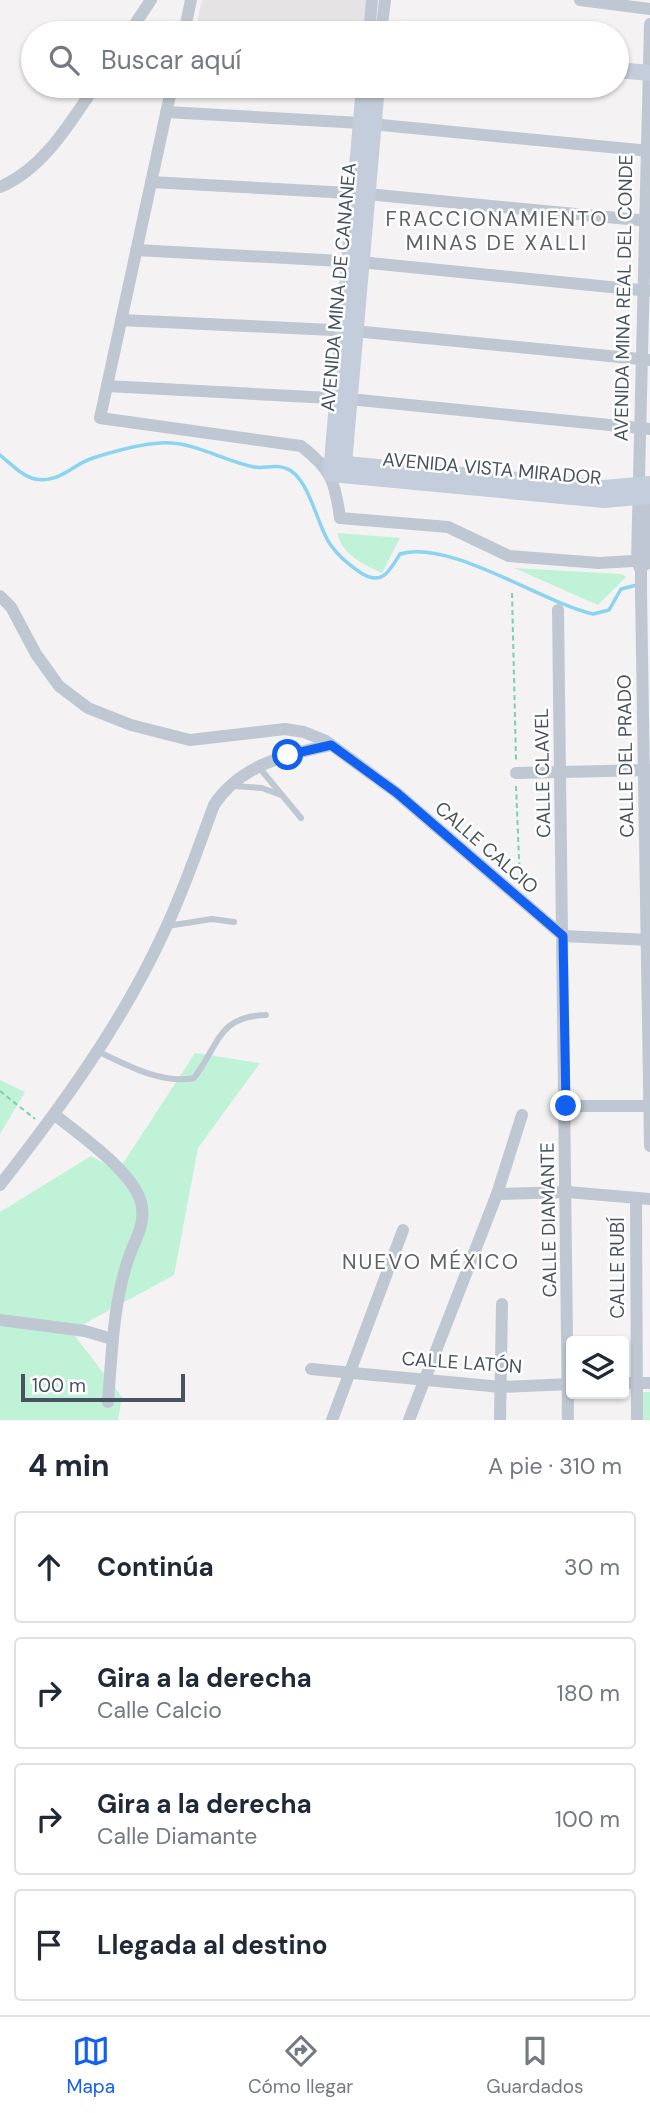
<!DOCTYPE html>
<html lang="es">
<meta charset="utf-8">
<style>
:root{--surface:#fff;--page:#f6f6f7;--text:#1f2937;--muted:#747a83;--line:#e0e1e3;--accent:#1160ef}
body{margin:0;font-family:"DM Sans",sans-serif;background:var(--page);color:var(--text)}
.controls{position:absolute;right:21px;bottom:21px;display:grid;overflow:hidden;border-radius:7px;box-shadow:0 2px 5px #0004}
.controls button{width:63px;height:63px;display:grid;place-items:center;padding:0;border:0;border-bottom:2px solid var(--line);background:var(--surface);color:var(--text);font:35px sans-serif}
.scale{position:absolute;left:21px;bottom:18px;width:164px;box-sizing:border-box;padding-left:7px;border:4px solid #485361;border-top:0;font-size:19px;line-height:24px;white-space:nowrap;color:#485361;-webkit-text-stroke:5px #fff;paint-order:stroke}
.stop{position:absolute;width:21px;height:21px;margin:-16px;border:5px solid #1160ef;border-radius:50%;background:#fff}
.stop.end{background:#1160ef;border-color:#fff;box-shadow:0 2px 7px #0008}
.list{margin:0;padding:0;list-style:none}
h2{display:flex;justify-content:space-between;align-items:center;height:91px;margin:0;padding:0 28px;font-size:30px}
h2 small{font-size:23px;font-weight:400;color:var(--muted)}
.list li{display:grid;grid-template-columns:46px 1fr auto;gap:21px;align-items:center;box-sizing:border-box;height:112px;margin:0 14px 14px;padding:0 14px;border:2px solid var(--line);border-radius:7px}
.list b{display:block;font-size:26px;white-space:nowrap}
.list p{margin:0;font-size:23px;white-space:nowrap;color:var(--muted)}
.list em{font-size:23px;font-style:normal;color:var(--muted)}
.icon{flex:none;width:38px;height:38px;fill:none;stroke:currentColor;stroke-width:2;stroke-linecap:round;stroke-linejoin:round}
.map{position:relative;flex:none;width:650px;height:1420px;overflow:hidden}
.search{position:absolute;background:var(--surface);box-shadow:0 2px 5px #0004;left:21px;right:21px;top:21px;height:77px;display:flex;align-items:center;gap:18px;box-sizing:border-box;padding:0 24px;border-radius:38px;color:var(--muted);font-size:26px}
.sheet{height:595px;background:var(--surface)}
nav{display:flex;justify-content:space-around;align-items:center;box-sizing:border-box;height:98px;border-top:2px solid var(--line);background:var(--surface);font-size:19px;color:var(--muted)}
nav a{display:grid;justify-items:center;gap:4px}
nav .on{color:var(--accent)}
.map>svg:first-child{display:block}
</style>
<div class="map">
<svg width="650" height="1420" viewBox="0 0 650 1420">
<rect width="100%" height="100%" fill="#f4f2f2"/>
<polygon fill="#e5e3e4" points="202,0 367,0 364,33 195,30"/>
<g fill="#c0f2d7">
<path d="M338,533L400,538L382,573C366,566 339,553 338,533Z"/>
<polygon points="514,568 621,574 626,577 598,605"/>
<polygon points="195,1053 260,1063 198,1148 174,1275 71,1331 122,1397 118,1420 0,1420 0,1212 91,1156 118,1171"/>
<polygon points="0,1080 25,1092 0,1134"/>
<polygon points="642,1392 650,1392 650,1420 643,1420"/>
</g>
<g fill="none" stroke-linecap="round" stroke-linejoin="round">
<path stroke="#8bd4f1" stroke-width="3.5" d="M0,455C10,463 22,476 35,479C59,484 73,464 93,458C115,451 139,444 161,443C194,441 223,461 254,467C264,469 275,464 285,468C309,475 317,526 330,544C338,556 349,565 361,573C382,586 389,572 400,554C450,539 541,602 593,614L609,610L621,589L637,585"/>
<g stroke="#76d3ac" stroke-width="2" stroke-dasharray="5 3.5" stroke-linecap="butt">
<polyline points="512,593 516,760"/>
<polyline points="516,786 520,882"/>
<polyline points="0,1091 35,1119"/>
</g>
<g stroke="#bfc8d2" stroke-width="6">
<polyline points="258,766 301,818"/>
<polyline points="234,786 262,788 281,795"/>
<polyline points="167,926 212,919 234,922"/>
<path d="M97,1051C125,1064 162,1085 194,1078C219,1046 217,1016 266,1015"/>
</g>
<g stroke="#bfc8d2" stroke-width="12">
<polyline points="580,0 650,9"/>
<polyline points="650,24 637,561 641,571 641,592 650,1146"/>
<polyline points="129,33 151,0"/>
<polyline points="184,33 191,0"/>
<polyline points="369,33 372,0"/>
<polyline points="381,33 385,0"/>
<path d="M172,86L100,418L301,446C331,469 335,481 340,518L448,527L509,556L599,563L650,560"/>
<polyline points="166,112 361,123 650,151"/>
<polyline points="151,182 367,194 649,221"/>
<path d="M0,187C43,169 70,123 95,86"/>
<polyline points="136,250 360,262 650,291"/>
<polyline points="121,320 354,331 650,360"/>
<polyline points="107,386 349,399 650,429"/>
<polyline points="645,565 648,560 650,490"/>
<polyline points="0,596 11,607 36,654 59,686 88,708 131,725 190,740 285,729 304,732 326,741 397,793 563,936 650,940"/>
<polyline points="558,610 568,1420"/>
<polyline points="516,773 650,770"/>
<polyline points="566,1106 650,1106"/>
<path d="M55,1115C80,1135 132,1171 141,1202C146,1222 137,1236 130,1254C113,1301 112,1352 108,1402"/>
<path d="M0,1185C61,1107 121,1025 163,934C183,893 198,848 214,805C240,765 287,754 331,745"/>
<polyline points="497,1194 567,1192 650,1199"/>
<polyline points="636,1199 637,1420"/>
<polyline points="0,1320 85,1331 112,1339"/>
<polyline points="311,1369 501,1387 571,1384"/>
<polyline points="624,1383 650,1383"/>
<polyline points="332,1420 403,1230"/>
<polyline points="409,1420 497,1194 522,1115"/>
<polyline points="500,1420 502,1304"/>
</g>
<g stroke="#c4cddb" stroke-width="16">
<polyline points="617,70 650,73"/>
<polyline points="364,86 331,474 604,500 650,496"/>
<polyline points="335,463 603,488 650,484"/>
<polyline points="343,475 377,86"/>
</g>
</g>
<g fill="none" stroke-linecap="round" stroke-linejoin="round">
<polyline stroke="#1160ef" stroke-width="9" points="288,755 331,745 397,793 563,936 566,1106"/>
</g>
<g text-anchor="middle" stroke-width="5" stroke-linejoin="round" paint-order="stroke">
<g font-size="19" fill="#485361" stroke="#fff">
<text transform="translate(338 287) rotate(-85)" y="7">AVENIDA MINA DE CANANEA</text>
<text transform="translate(623 298) rotate(-89)" y="7">AVENIDA MINA REAL DEL CONDE</text>
<text transform="translate(492 468) rotate(5)" y="7">AVENIDA VISTA MIRADOR</text>
<text transform="translate(625 756) rotate(-91)" y="7">CALLE DEL PRADO</text>
<text transform="translate(542 773) rotate(-91)" y="7">CALLE CLAVEL</text>
<text transform="translate(487 847) rotate(41)" y="7">CALLE CALCIO</text>
<text transform="translate(548 1220) rotate(-91)" y="7">CALLE DIAMANTE</text>
<text transform="translate(617 1268) rotate(-90)" y="7">CALLE RUBÍ</text>
<text transform="translate(462 1362) rotate(4)" y="7">CALLE LATÓN</text>
</g>
<g font-size="21" letter-spacing="2" fill="#5e6167" stroke="#fff">
<text x="497" y="226">FRACCIONAMIENTO<tspan x="497" dy="24">MINAS DE XALLI</tspan></text>
<text x="431" y="1269">NUEVO MÉXICO</text>
</g>
</g>
</svg>
<div class="controls">
<button><svg class="icon" aria-label="layers" viewBox="0 0 24 24"><path d="M12 4l9 5-9 5-9-5zM3 14l9 5 9-5"/></svg></button>
</div>
<div class="scale">100 m</div>
<div class="stop" style="left:288px;top:755px"></div>
<div class="stop end" style="left:566px;top:1106px"></div>
<div class="search"><svg class="icon" aria-label="search" viewBox="0 0 24 24"><circle cx="10" cy="10" r="6"/><path d="M15 15l6 6"/></svg>Buscar aquí</div>
</div>
<section class="sheet">
<h2>4 min<small>A pie · 310 m</small></h2>
<ul class="list">
<li><svg class="icon" aria-label="ahead" viewBox="0 0 24 24"><path d="M12 20V5M6 11l6-6 6 6"/></svg><div><b>Continúa</b></div><em>30 m</em></li>
<li><svg class="icon" aria-label="right" viewBox="0 0 24 24"><path d="M7 20v-9h11M14 6l5 5-5 5"/></svg><div><b>Gira a la derecha</b><p>Calle Calcio</p></div><em>180 m</em></li>
<li><svg class="icon" aria-label="right" viewBox="0 0 24 24"><path d="M7 20v-9h11M14 6l5 5-5 5"/></svg><div><b>Gira a la derecha</b><p>Calle Diamante</p></div><em>100 m</em></li>
<li><svg class="icon" aria-label="arrive" viewBox="0 0 24 24"><path d="M6 21V4h12l-3 4 3 4H6"/></svg><div><b>Llegada al destino</b></div></li>
</ul>
</section>
<nav>
<a class="on"><svg class="icon" aria-label="map" viewBox="0 0 24 24"><path d="M3 6l6-2 6 2 6-2v14l-6 2-6-2-6 2zM9 4v14M15 6v14"/></svg>Mapa</a>
<a><svg class="icon" aria-label="directions" viewBox="0 0 24 24"><path d="M12 3l9 9-9 9-9-9zM9 14v-3h6M13 9l2 2-2 2"/></svg>Cómo llegar</a>
<a><svg class="icon" aria-label="saved" viewBox="0 0 24 24"><path d="M7 4h10v16l-5-4-5 4z"/></svg>Guardados</a>
</nav>
